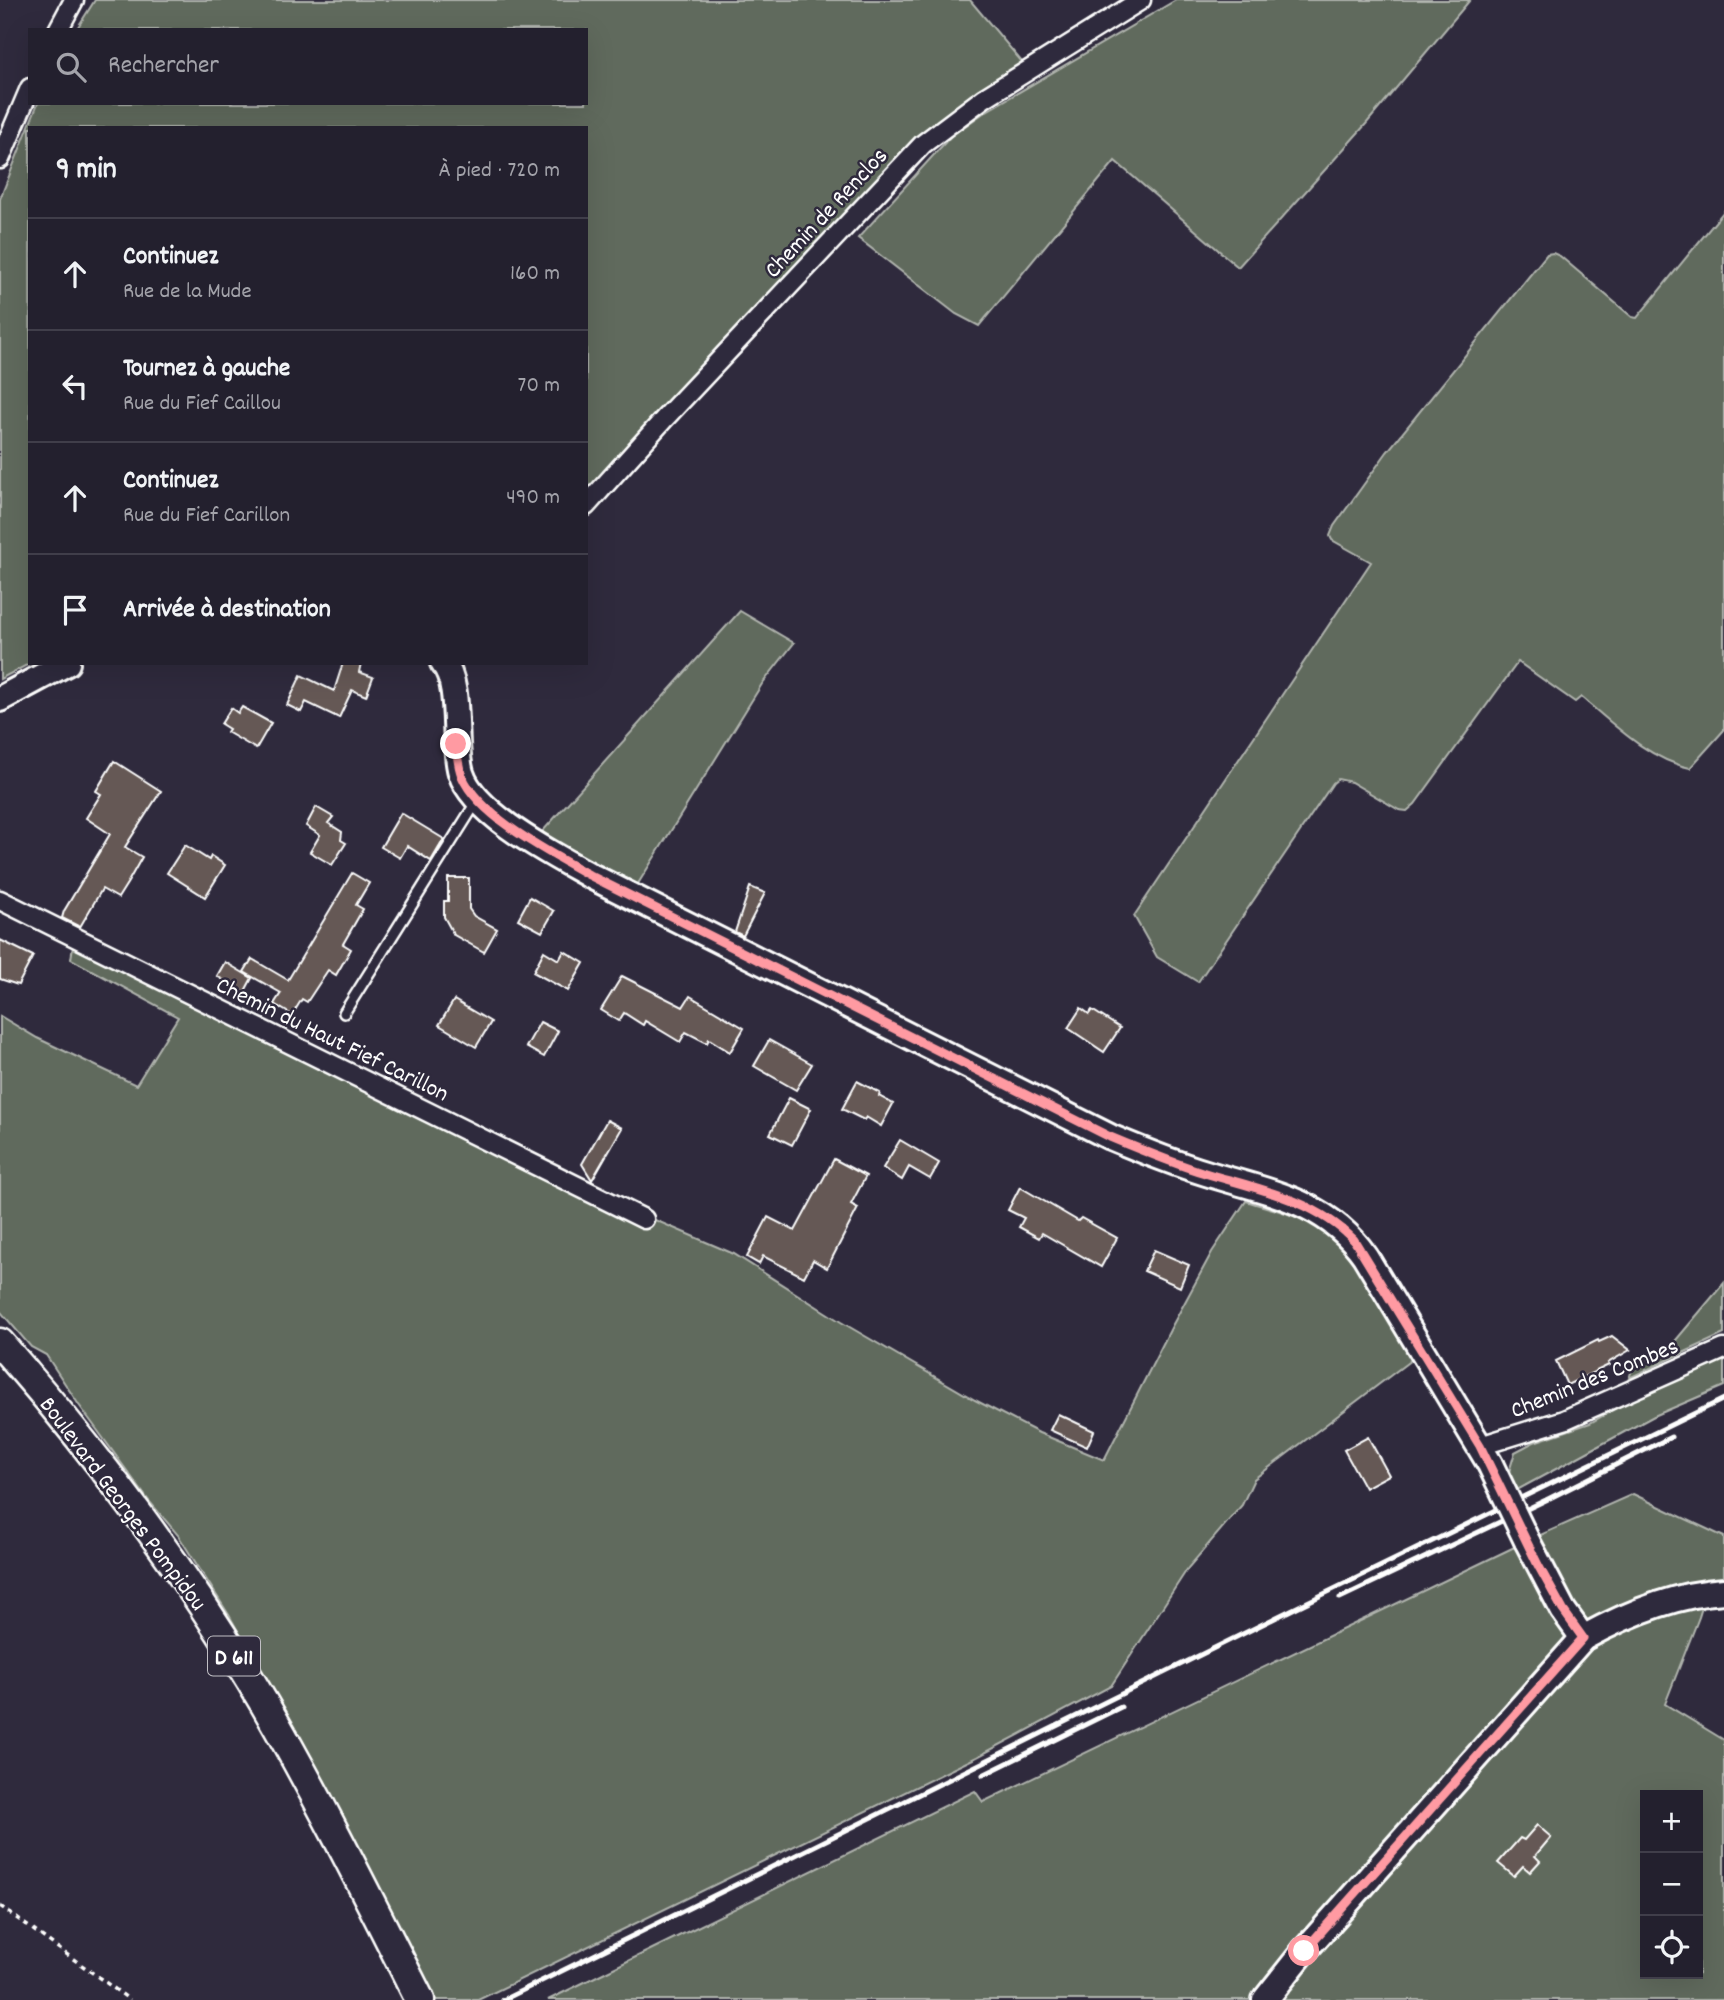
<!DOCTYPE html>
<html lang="fr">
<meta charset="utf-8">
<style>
:root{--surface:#23202e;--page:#2b2836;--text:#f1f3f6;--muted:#a3a3aa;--line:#403e4a}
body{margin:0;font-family:Dekko,sans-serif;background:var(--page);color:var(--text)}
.controls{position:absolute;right:21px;bottom:21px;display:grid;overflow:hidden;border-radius:0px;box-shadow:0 7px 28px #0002}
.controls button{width:63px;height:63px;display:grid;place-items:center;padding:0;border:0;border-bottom:2px solid var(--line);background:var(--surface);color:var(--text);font:35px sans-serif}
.stop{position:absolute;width:21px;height:21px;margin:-16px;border:5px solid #ff9aa2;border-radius:50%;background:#fff}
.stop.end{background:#ff9aa2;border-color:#fff;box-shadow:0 2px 7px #0008}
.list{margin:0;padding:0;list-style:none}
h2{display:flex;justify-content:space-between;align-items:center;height:91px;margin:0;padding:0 28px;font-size:30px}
h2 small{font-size:23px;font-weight:400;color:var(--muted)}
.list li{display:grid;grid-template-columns:46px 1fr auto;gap:21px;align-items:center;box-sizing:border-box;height:112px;padding:0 28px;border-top:2px solid var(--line)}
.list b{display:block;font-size:26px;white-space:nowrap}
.list p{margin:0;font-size:23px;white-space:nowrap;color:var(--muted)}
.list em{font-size:23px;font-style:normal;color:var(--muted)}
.icon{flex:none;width:38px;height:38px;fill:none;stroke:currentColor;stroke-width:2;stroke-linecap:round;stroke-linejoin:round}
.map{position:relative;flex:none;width:1724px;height:2000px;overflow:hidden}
.search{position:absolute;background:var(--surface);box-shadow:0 7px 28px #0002;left:28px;top:28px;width:560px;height:77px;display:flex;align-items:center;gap:18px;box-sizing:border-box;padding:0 24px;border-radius:0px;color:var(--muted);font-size:26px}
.panel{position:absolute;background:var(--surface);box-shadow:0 7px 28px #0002;left:28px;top:126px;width:560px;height:539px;border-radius:0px}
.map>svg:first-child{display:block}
</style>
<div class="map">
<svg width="1724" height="2000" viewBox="0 0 1724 2000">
<rect width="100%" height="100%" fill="#2f2a3d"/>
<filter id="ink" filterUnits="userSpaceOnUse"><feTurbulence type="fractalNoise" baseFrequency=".0143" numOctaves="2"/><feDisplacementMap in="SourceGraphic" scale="14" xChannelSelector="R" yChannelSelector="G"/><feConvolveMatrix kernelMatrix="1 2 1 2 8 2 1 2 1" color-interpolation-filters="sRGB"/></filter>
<g filter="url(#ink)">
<g fill="#616a5d" stroke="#b0b4ae" stroke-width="2" fill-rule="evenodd">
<polygon points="95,0 970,0 1022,62 945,117 670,407 586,491 586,128 30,128 31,663 0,679 0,199 38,103 586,103 586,30 76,30"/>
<polygon points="1176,0 1470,0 1366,124 1238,267 1115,161 979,326 956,314 858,238 951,136 985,112"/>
<path d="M1724,211V730L1690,768C1648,759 1613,724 1581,697L1575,702L1518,662L1415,804L1407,811L1399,810L1351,782L1338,779L1333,783L1198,982L1157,957L1134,916L1371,562L1332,540L1330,536L1334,526L1387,452L1547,254L1553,253L1560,256L1632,317L1637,318Z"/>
<polygon points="740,611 794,643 762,684 636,887 541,833"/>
<path d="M76,945L642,1223L655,1220L734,1254L841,1322L975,1400L1039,1433L1104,1460L1172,1326L1212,1252L1246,1201C1272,1209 1300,1215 1322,1231C1360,1257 1389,1320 1411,1360L1254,1479L1242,1505L1188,1568L1111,1686L977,1757L478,2000H430L270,1688L229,1615L178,1535L149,1501L79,1405L46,1355L31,1347L0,1311V1016L37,1038L136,1085L178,1017L71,959L73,946Z"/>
<polygon points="1724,1283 1724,1334 1629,1378 1634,1365 1662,1354 1671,1346"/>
<polygon points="1724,1354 1724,1386 1654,1416 1517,1490 1509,1472 1515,1452 1534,1442 1590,1423 1643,1393"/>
<path d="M1633,1494L1724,1537V1583L1709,1585L1699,1617L1665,1704L1724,1740V2000H548L975,1791L983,1802L1527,1541ZM1645,1795H1698V1974H1645Z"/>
</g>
<g fill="#655854" stroke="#fff" stroke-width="2">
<polygon points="343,663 361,663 359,672 373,677 366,696 352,690 339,718 306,702 301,712 287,705 301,675 334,691"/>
<polygon points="242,707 271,723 256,749 227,732 229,729 221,724 231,708 238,713"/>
<polygon points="114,761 161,791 125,847 142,857 128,882 118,898 102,889 80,927 62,918 64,911 110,834 86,818 101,794 96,791"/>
<polygon points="316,807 333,817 328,823 342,832 341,840 346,843 332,865 310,852 320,835 306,826"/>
<polygon points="401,813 444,839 431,861 407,846 400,858 381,847"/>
<polygon points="185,845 209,860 211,856 225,865 205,897 167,873"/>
<polygon points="352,873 369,883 356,905 363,909 343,944 351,949 336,975 328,970 307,1002 302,999 292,1015 274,1004 281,993 244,972 252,959 288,980"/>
<polygon points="448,878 469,878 469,909 474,916 497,929 484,952 454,935 444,917 444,901 448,901"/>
<polygon points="750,887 765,893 743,936 735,932"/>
<polygon points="530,897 554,911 542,932 518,919"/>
<polygon points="0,940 33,956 18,985 0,979"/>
<polygon points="544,951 559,960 564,951 584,963 568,991 533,972"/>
<polygon points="225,962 252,978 244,993 217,976"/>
<polygon points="622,976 683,1007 690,996 744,1028 730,1052 709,1039 707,1043 686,1032 680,1042 645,1021 643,1025 624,1013 619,1021 601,1010"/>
<polygon points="454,1000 491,1022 476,1047 439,1025"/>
<polygon points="1081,1008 1089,1014 1092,1010 1120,1028 1104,1052 1068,1028"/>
<polygon points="540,1022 558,1031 544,1057 526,1047"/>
<polygon points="769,1040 812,1064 796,1090 754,1066"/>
<polygon points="857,1081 880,1093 879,1096 893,1104 881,1126 866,1117 864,1120 842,1109"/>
<polygon points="789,1098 811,1109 792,1145 770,1134"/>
<polygon points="607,1120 622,1128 592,1180 582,1164"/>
<polygon points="900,1140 939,1163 930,1179 909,1167 902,1180 883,1168"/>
<polygon points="834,1159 866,1176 851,1204 858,1208 827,1268 813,1260 804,1277 763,1256 759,1264 747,1257 768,1217 795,1231"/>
<polygon points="1020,1187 1078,1221 1081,1218 1117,1238 1101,1267 1042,1233 1039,1238 1019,1227 1024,1218 1008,1210"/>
<polygon points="1154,1250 1189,1265 1180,1287 1144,1271"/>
<polygon points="1612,1336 1630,1350 1608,1363 1609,1365 1567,1385 1556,1361 1598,1340 1599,1342"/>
<polygon points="1058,1414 1094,1431 1087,1447 1050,1430"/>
<polygon points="1368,1437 1389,1475 1365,1488 1344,1450"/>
<polygon points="1537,1825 1551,1837 1535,1856 1540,1861 1530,1872 1523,1866 1514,1876 1498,1863 1520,1838 1524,1840"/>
</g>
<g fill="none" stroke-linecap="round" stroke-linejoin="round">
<defs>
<polyline id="lane" points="344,1013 477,801"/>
<g id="street">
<polyline points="58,30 74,0"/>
<polyline points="0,159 30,88"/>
<polyline points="586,506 665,418 923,144 984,98 1141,0"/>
<polyline points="0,900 644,1219"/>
<polyline points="1480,1446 1564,1420 1724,1349"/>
</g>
<g id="secondary">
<path d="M443,663C462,684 452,743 461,773C474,814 552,854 589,875L1110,1137C1141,1150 1173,1163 1206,1173C1267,1192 1326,1200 1365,1256L1490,1464"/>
<polyline points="0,699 67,663"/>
<polyline points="1527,1541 1563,1610 1583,1638"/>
<path d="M1265,2000L1304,1951L1583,1638C1625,1615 1675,1594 1724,1591"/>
</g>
<path id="primary" d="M0,1343C98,1455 190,1577 265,1705C321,1802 370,1901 420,2000"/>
</defs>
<use href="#lane" stroke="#fff" stroke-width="14"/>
<use href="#street" stroke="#fff" stroke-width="23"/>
<use href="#secondary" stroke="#fff" stroke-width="30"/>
<use href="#primary" stroke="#fff" stroke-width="33"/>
<polyline stroke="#fff" stroke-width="3.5" stroke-dasharray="5 5" stroke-linecap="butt" points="0,1906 130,2000"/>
<use href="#lane" stroke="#2f2a3d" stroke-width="9"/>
<use href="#street" stroke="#2f2a3d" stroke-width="18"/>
<use href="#secondary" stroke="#2f2a3d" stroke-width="24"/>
<use href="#primary" stroke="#2f2a3d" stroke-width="28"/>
<g stroke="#fff" stroke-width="5">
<polyline points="1340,1598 1546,1500 1671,1437"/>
<polyline points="983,1775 1121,1707"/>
<polyline points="503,2000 1291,1610 1724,1399"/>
</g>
<defs>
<polyline id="secondary-bridge" points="1490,1464 1527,1541"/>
</defs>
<use href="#secondary-bridge" stroke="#fff" stroke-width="30" stroke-linecap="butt"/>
<use href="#secondary-bridge" stroke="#2f2a3d" stroke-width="24"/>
</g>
</g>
<g fill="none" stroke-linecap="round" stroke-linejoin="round" filter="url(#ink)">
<path stroke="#ff9aa2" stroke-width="9" d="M456,744C457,755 458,766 462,776C479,817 552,854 589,875L1110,1137C1141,1150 1172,1163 1205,1173C1258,1189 1314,1199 1354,1240L1480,1446L1538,1565L1563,1610L1583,1638L1304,1951"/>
</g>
<g text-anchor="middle" stroke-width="5" stroke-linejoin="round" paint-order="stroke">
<rect fill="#2f2a3d" stroke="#c1bfc5" stroke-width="2" x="208" y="1636.5" width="52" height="39" rx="5"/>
<g font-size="23" font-weight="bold" fill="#fff">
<text x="234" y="1664">D 611</text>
</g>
<g font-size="24" fill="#fff" stroke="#2f2a3d">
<text transform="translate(825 212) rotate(-47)" y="8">Chemin de Renclos</text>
<text transform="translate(333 1038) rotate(26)" y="8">Chemin du Haut Fief Carillon</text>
<text transform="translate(1594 1377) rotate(-22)" y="8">Chemin des Combes</text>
<text transform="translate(124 1503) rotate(53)" y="8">Boulevard Georges Pompidou</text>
</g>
</g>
</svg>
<div class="controls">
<button>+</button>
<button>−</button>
<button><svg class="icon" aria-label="locate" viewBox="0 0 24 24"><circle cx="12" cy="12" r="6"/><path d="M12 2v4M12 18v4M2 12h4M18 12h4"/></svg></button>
</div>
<div class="stop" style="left:1304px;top:1951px"></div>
<div class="stop end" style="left:456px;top:744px"></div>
<div class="search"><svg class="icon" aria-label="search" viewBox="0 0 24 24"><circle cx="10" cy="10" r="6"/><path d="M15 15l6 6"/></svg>Rechercher</div>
<section class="panel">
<h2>9 min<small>À pied · 720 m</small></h2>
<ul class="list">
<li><svg class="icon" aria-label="ahead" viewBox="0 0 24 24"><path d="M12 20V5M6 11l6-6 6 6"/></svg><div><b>Continuez</b><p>Rue de la Mude</p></div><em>160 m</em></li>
<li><svg class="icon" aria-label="left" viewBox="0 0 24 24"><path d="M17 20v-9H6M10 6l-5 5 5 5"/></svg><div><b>Tournez à gauche</b><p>Rue du Fief Caillou</p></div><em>70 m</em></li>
<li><svg class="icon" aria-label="ahead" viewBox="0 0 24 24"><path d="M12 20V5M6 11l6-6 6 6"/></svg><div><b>Continuez</b><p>Rue du Fief Carillon</p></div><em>490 m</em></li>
<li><svg class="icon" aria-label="arrive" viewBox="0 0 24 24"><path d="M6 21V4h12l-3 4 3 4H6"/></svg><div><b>Arrivée à destination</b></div></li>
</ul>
</section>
</div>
